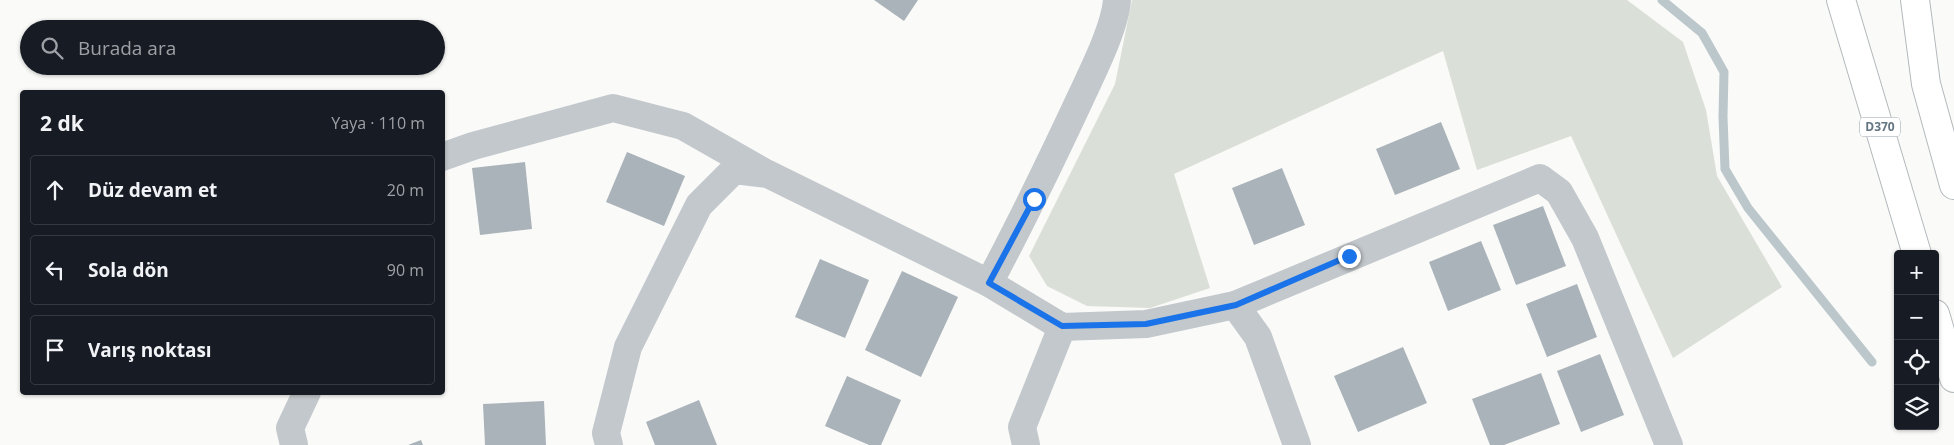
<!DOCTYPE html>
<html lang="tr">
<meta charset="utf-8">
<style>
:root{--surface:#171b24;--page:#242831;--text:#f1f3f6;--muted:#9ea1a6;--line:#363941}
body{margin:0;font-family:"Open Sans",sans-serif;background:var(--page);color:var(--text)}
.controls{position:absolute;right:15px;bottom:15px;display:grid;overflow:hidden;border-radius:5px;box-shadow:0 1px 4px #0004}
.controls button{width:45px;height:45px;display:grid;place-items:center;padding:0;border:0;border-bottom:1px solid var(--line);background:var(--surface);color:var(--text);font:25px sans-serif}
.stop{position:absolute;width:15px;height:15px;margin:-11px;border:4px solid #1a73e8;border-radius:50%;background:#fff}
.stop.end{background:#1a73e8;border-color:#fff;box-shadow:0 1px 5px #0008}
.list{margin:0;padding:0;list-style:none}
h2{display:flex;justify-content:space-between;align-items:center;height:65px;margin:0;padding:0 20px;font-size:21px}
h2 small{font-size:16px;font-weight:400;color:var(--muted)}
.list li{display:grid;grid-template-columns:32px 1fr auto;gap:15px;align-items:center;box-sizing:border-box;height:70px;margin:0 10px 10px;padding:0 10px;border:1px solid var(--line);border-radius:5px}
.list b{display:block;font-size:19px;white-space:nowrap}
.list em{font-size:16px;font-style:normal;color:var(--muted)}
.icon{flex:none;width:28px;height:28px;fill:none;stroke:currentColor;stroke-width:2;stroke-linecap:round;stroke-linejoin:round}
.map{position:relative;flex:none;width:1954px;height:445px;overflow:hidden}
.search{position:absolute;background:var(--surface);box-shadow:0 1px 4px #0004;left:20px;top:20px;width:425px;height:55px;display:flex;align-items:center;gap:12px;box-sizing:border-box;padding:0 18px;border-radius:28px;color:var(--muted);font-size:19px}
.panel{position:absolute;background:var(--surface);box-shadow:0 1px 4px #0004;left:20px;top:90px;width:425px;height:305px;border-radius:5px}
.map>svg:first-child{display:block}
</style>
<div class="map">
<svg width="1954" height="445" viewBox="0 0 1954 445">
<rect width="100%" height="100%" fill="#fafaf8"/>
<polygon fill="#dadfd7" points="1132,0 1627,0 1683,42 1706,110 1717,176 1782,287 1673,358 1571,136 1477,170 1443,51 1174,174 1210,288 1150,308 1087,306 1047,286 1029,256 1115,84"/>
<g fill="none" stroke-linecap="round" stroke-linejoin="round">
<polyline stroke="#bbc7cb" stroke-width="9" points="1662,0 1702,33 1724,72 1723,117 1725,169 1748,208 1872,362"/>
</g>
<g fill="#aab3b9">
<polygon points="874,0 918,0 904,21"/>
<polygon points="1441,122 1460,169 1395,195 1376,149"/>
<polygon points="627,152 685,176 664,226 606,202"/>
<polygon points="525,162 532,229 480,235 472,168"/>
<polygon points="1282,168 1305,225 1254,245 1232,188"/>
<polygon points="1543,206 1566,266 1516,285 1493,225"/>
<polygon points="1481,241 1501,290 1448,311 1429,262"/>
<polygon points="820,259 869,280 845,338 795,317"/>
<polygon points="902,271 958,297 921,377 865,350"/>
<polygon points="1577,284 1597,337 1547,357 1526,304"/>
<polygon points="1403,347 1427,403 1358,432 1334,376"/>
<polygon points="1600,354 1624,415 1581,432 1557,371"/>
<polygon points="1541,373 1560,424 1504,445 1490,445 1472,399"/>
<polygon points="847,376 901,400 881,445 869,445 825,426"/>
<polygon points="699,400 717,445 655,445 646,422"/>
<polygon points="544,401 546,445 485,445 483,404"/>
<polygon points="421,440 423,445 408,445"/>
</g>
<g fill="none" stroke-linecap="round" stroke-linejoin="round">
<defs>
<g id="trunk">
<polyline points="1841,0 1917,254"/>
<polyline points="1915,0 1926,84 1954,185"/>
<polyline points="1935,314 1954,378"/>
</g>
</defs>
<use href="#trunk" stroke="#b4b9bd" stroke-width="30"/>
<g stroke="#c3c8cc" stroke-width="28">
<polyline points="442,157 473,146 613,108 683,126 762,171"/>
<path d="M989,283C1021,223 1051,161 1080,99C1092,73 1115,28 1117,0"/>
<polyline points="1235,305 1258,337 1297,445"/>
<polyline points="294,445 290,428 307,392"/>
<polyline points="609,445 606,433 628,347 699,205 734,170 768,174 989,283 1062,327 1146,324 1235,305 1540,178 1559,192 1585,238 1669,445"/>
<polyline points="1026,445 1022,427 1062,327"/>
</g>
<use href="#trunk" stroke="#fff" stroke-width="28"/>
</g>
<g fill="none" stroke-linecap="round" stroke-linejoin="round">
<polyline stroke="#1a73e8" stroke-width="6" points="1034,199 989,283 1062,326 1146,324 1236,305 1349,256"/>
</g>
<g text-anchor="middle" stroke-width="5" stroke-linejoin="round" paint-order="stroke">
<rect fill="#fff" stroke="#939fa8" stroke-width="1" x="1860" y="117.5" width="40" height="19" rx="4"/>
<g font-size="12" font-weight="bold" fill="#657683">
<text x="1880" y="131">D370</text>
</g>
</g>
</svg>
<div class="controls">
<button>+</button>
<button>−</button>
<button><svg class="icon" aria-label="locate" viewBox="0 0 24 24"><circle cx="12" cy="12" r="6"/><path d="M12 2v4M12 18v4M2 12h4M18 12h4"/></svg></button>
<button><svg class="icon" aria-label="layers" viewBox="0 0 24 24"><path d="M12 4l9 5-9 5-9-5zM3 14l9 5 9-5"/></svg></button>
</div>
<div class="stop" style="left:1034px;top:199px"></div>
<div class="stop end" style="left:1349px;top:256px"></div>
<div class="search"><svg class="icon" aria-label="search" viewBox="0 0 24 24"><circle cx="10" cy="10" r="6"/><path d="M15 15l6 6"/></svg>Burada ara</div>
<section class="panel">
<h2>2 dk<small>Yaya · 110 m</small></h2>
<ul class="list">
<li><svg class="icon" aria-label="ahead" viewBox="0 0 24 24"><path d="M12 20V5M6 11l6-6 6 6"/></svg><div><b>Düz devam et</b></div><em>20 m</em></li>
<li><svg class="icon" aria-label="left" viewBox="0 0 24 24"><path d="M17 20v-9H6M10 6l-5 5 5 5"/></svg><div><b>Sola dön</b></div><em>90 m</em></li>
<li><svg class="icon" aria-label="arrive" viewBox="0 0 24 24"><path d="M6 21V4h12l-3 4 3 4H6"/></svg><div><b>Varış noktası</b></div></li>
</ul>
</section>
</div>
